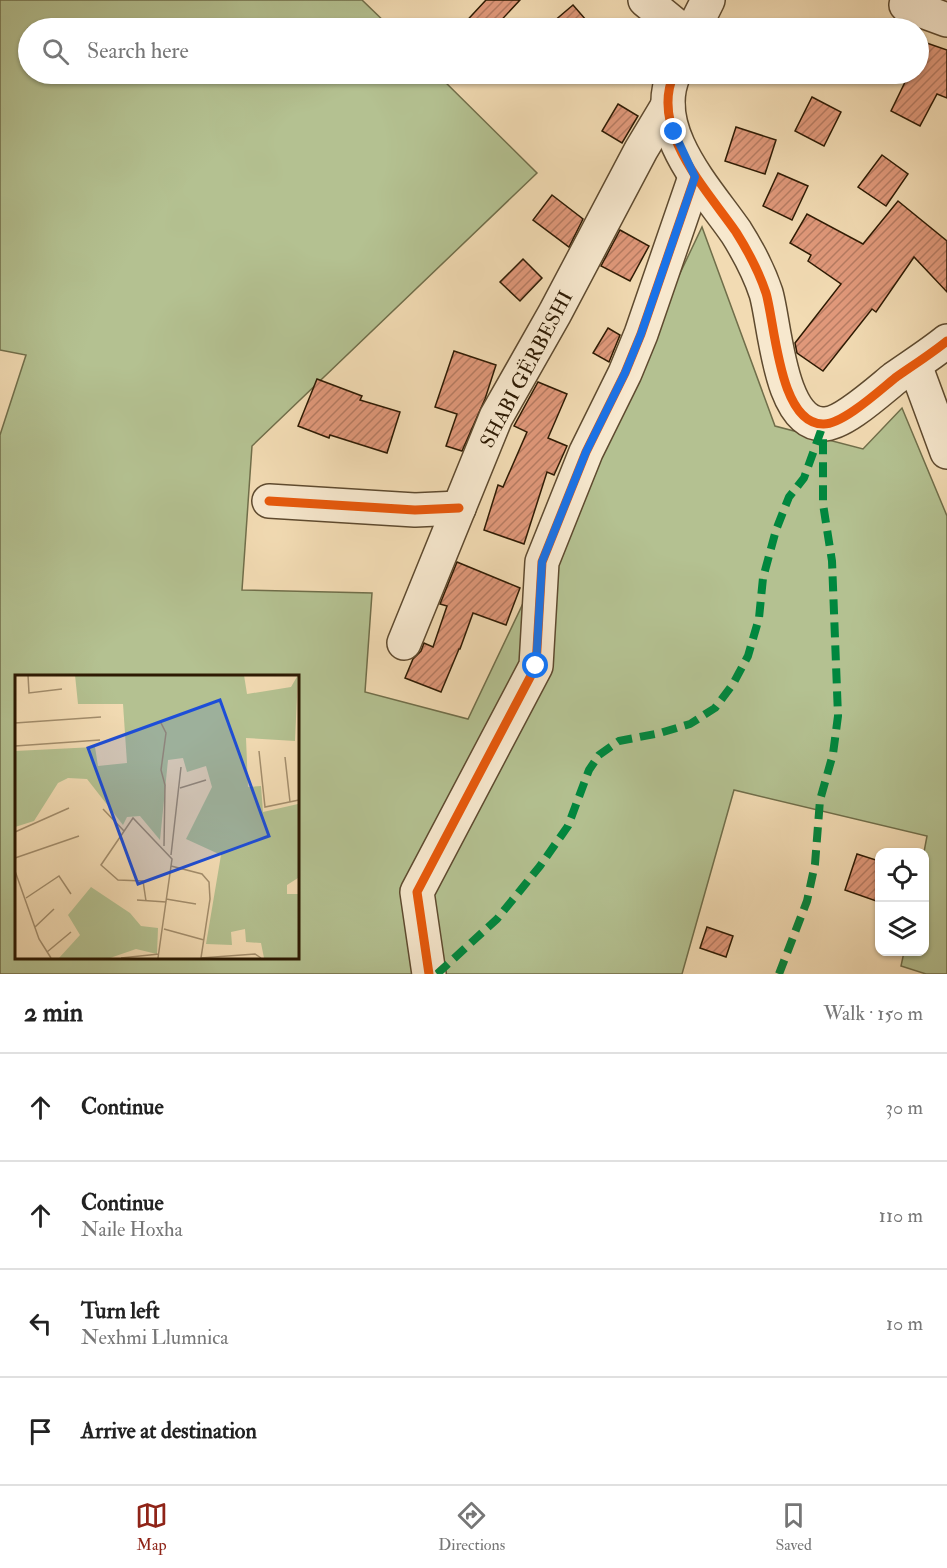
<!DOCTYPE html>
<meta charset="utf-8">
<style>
:root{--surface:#fff;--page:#f2f2f2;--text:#222;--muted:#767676;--line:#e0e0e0;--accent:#8f2418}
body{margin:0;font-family:"IM FELL Double Pica",serif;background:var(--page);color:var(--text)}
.controls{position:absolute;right:18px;bottom:18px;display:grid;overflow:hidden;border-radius:12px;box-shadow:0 2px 4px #0004}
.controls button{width:54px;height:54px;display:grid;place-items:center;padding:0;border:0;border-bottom:2px solid var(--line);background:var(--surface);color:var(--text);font:30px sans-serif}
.stop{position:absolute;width:18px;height:18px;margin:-14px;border:4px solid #1a73e8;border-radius:50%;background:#fff}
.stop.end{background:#1a73e8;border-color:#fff;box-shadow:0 2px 6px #0008}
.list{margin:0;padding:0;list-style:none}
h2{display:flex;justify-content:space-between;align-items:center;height:78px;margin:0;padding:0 24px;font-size:26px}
h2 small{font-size:20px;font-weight:400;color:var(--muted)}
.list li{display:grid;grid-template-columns:39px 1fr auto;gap:18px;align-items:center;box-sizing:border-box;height:108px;padding:0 24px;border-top:2px solid var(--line)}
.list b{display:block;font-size:22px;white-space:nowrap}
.list p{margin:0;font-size:20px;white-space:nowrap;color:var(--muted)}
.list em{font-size:20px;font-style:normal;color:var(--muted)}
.icon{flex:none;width:33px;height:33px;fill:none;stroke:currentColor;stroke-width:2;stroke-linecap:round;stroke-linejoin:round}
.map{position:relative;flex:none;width:947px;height:974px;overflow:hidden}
.search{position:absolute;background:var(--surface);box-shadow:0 2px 4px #0004;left:18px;right:18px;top:18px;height:66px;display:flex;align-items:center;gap:15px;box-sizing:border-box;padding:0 21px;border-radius:33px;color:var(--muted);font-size:22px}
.sheet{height:510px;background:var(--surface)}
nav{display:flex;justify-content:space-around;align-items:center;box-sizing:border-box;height:84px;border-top:2px solid var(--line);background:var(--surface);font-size:16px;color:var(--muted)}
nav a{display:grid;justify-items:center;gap:3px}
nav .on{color:var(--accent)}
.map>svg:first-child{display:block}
</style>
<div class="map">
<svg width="947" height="974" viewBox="0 0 947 974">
<defs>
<pattern id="building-hatch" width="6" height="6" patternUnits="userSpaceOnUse" patternTransform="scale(1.5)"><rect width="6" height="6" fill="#e0987a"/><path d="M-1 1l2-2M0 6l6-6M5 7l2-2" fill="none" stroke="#b67b62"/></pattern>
</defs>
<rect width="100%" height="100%" fill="#f2dbb3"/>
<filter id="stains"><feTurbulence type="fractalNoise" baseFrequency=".00333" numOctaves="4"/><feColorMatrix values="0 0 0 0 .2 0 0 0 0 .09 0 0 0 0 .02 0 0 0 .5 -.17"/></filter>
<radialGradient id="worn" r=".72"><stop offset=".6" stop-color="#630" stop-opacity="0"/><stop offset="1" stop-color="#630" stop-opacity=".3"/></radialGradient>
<path fill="#b4c191" stroke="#706e4a" stroke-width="1.5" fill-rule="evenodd" d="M0,0H362L391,28H28V74H437L537,173L252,446L242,590L372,593L365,692L468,719L702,227L775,426L863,449L902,408L947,516V974H926L901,966L904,952L924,951V852L927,836L734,790L682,974H0V435L26,355L0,350ZM16,677H297V957H16Z"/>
<g fill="url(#building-hatch)" stroke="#2d1a03" stroke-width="1.5">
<polygon points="486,0 520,0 494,28 460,28"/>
<polygon points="573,5 593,28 546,28"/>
<polygon points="918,40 947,50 947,98 937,94 920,126 891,111 909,74 918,74"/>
<polygon points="812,97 841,112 824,146 795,131"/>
<polygon points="618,104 638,116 622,143 602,131"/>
<polygon points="736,127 776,140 765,174 725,161"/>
<polygon points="882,155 908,174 886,206 858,187"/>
<polygon points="778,173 808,186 792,220 763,206"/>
<polygon points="552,195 583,219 569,247 533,220"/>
<polygon points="898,201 947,241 947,292 914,257 876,312 872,309 823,371 797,353 795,343 841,284 808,261 811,255 790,243 807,214 863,244"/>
<polygon points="620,230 649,246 630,281 601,266"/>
<polygon points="523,259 542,278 520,301 500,282"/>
<polygon points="608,328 620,335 609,362 593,353"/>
<polygon points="454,351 496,365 485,399 462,451 446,446 457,414 435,407"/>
<polygon points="317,379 362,396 360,400 400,412 387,453 330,435 329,438 298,426"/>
<polygon points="538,382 567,394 548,438 567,446 554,475 547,472 524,544 484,530 498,485 503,487 527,432 514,426"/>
<polygon points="457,562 520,588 506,625 473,613 460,649 459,649 441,692 405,678 413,659 421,651 424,643 433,647 447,606 440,604"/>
<polygon points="857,854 879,861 879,902 845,890"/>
<polygon points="707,927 733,936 726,957 700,948"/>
</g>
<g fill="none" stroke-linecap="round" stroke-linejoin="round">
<defs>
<g id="minor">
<polyline points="645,0 679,28"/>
<polyline points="907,0 906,5 947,20"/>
<polyline points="694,28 708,0"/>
<path d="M674,74C649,130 707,190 736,232C748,251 759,272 766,293C775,323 779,424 823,424C842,425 880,390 895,378C912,366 931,354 947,341"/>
<polyline points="915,365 947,452"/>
<polyline points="269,501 415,510 459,508"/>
<polyline points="404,643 496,417 555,313 641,150 668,105"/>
<polyline points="429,974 417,892 536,666 542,562 586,452 625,373 641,334 695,177"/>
</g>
</defs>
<use href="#minor" stroke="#5e4a2f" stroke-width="36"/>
<use href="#minor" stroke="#f7e8ce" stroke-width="33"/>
<g stroke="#00873e" stroke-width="8" stroke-dasharray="15 8" stroke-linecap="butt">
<polyline points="437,974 497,919 540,866 568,826 589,770 599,755 619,741 660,733 690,724 715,708 733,684 748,656 759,618 763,578 776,530 789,497 804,478 823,425"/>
<polyline points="779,974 807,901 815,864 820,800 833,754 838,716 832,561 823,504 823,434"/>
</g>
<defs>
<g id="cycleway">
<path d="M674,74C649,130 707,190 736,232C748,251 759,272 766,293C775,323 779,424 823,424C842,425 880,390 895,378C912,366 931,354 947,341"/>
<polyline points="269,501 415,510 459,508"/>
<polyline points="429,974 417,892 536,666 542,562 586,452 625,373 641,334 695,177"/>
</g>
</defs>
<use href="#cycleway" stroke="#f7e8ce" stroke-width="13"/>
<use href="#cycleway" stroke="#e8590c" stroke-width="9"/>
</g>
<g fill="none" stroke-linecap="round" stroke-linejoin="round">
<polyline stroke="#1a73e8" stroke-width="8" points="536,666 542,562 586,452 625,373 641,334 695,177 674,132"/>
</g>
<g text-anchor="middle" stroke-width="5" stroke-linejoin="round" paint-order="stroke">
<g font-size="20" fill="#2d1a03" stroke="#f7e8ce">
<text transform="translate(526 369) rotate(-62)" y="7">SHABI GËRBESHI</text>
</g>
</g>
<g transform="translate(15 675)">
<rect width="284" height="284" fill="#f2dbb3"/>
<path d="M60,0H229L232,19L276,12L283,0L280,66L231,63L233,112L246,111L248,137L283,129V203L272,210V219H283V283H249L246,268L231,267L230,254L216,257L217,270L191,269L206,180L171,164L197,112L191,91L172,97L168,83L153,85L145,165L125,141L112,142L108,150L72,104L53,103L43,108L19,146L0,152V76L80,72L83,91L112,88L108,29H63ZM76,212L115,238L126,251L143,253L142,279L121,274L95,283H44L65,260L53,240Z" fill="#b4c191"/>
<path fill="none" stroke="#a38e6d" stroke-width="1.5" d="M13,0L14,18L47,14M145,46L151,58L146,95L150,110L149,171M0,48L86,42M0,71L85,65M244,76L250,132L284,125M270,82L275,127M165,113L191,105M88,134L109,156M0,157L54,133M156,180L166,92M0,183L64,161M156,191L187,199L194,207L195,224L186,283L240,279L246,283M0,196L24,264L36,283M11,223L44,201L56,219M151,224L181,229M122,225L151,227M131,226L128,206L103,205L86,190L118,143L157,184L143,283M20,252L39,234M149,254L189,265M32,277L56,257M106,283L144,279"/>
<path fill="#1d4ed8" fill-opacity="0.15" stroke="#1d4ed8" stroke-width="3" d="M205,25L254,161L123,209L73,73Z"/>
<rect width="284" height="284" fill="none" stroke="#2d1a03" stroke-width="3"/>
</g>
<rect width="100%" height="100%" filter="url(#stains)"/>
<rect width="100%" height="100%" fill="url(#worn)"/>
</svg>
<div class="controls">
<button><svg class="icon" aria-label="locate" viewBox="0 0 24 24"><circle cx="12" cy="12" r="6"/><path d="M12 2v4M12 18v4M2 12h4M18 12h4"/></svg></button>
<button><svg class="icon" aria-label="layers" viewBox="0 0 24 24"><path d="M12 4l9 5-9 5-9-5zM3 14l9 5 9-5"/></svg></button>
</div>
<div class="stop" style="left:536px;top:666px"></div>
<div class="stop end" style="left:674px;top:132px"></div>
<div class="search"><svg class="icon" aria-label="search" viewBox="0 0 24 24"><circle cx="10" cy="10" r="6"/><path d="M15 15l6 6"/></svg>Search here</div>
</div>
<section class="sheet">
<h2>2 min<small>Walk · 150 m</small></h2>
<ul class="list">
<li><svg class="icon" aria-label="ahead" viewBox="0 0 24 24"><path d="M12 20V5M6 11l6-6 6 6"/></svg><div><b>Continue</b></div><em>30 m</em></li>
<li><svg class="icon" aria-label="ahead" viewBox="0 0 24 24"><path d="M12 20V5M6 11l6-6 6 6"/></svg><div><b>Continue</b><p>Naile Hoxha</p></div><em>110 m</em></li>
<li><svg class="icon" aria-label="left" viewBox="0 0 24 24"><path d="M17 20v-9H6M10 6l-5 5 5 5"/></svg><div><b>Turn left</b><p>Nexhmi Llumnica</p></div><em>10 m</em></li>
<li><svg class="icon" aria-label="arrive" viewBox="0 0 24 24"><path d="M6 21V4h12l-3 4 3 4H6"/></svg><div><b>Arrive at destination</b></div></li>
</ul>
</section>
<nav>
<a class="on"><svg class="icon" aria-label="map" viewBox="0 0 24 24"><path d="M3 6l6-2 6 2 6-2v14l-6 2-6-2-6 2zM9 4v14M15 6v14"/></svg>Map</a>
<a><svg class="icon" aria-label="directions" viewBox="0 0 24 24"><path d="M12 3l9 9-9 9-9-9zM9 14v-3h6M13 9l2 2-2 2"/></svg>Directions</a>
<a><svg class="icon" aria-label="saved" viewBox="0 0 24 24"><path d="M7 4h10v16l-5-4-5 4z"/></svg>Saved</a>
</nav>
